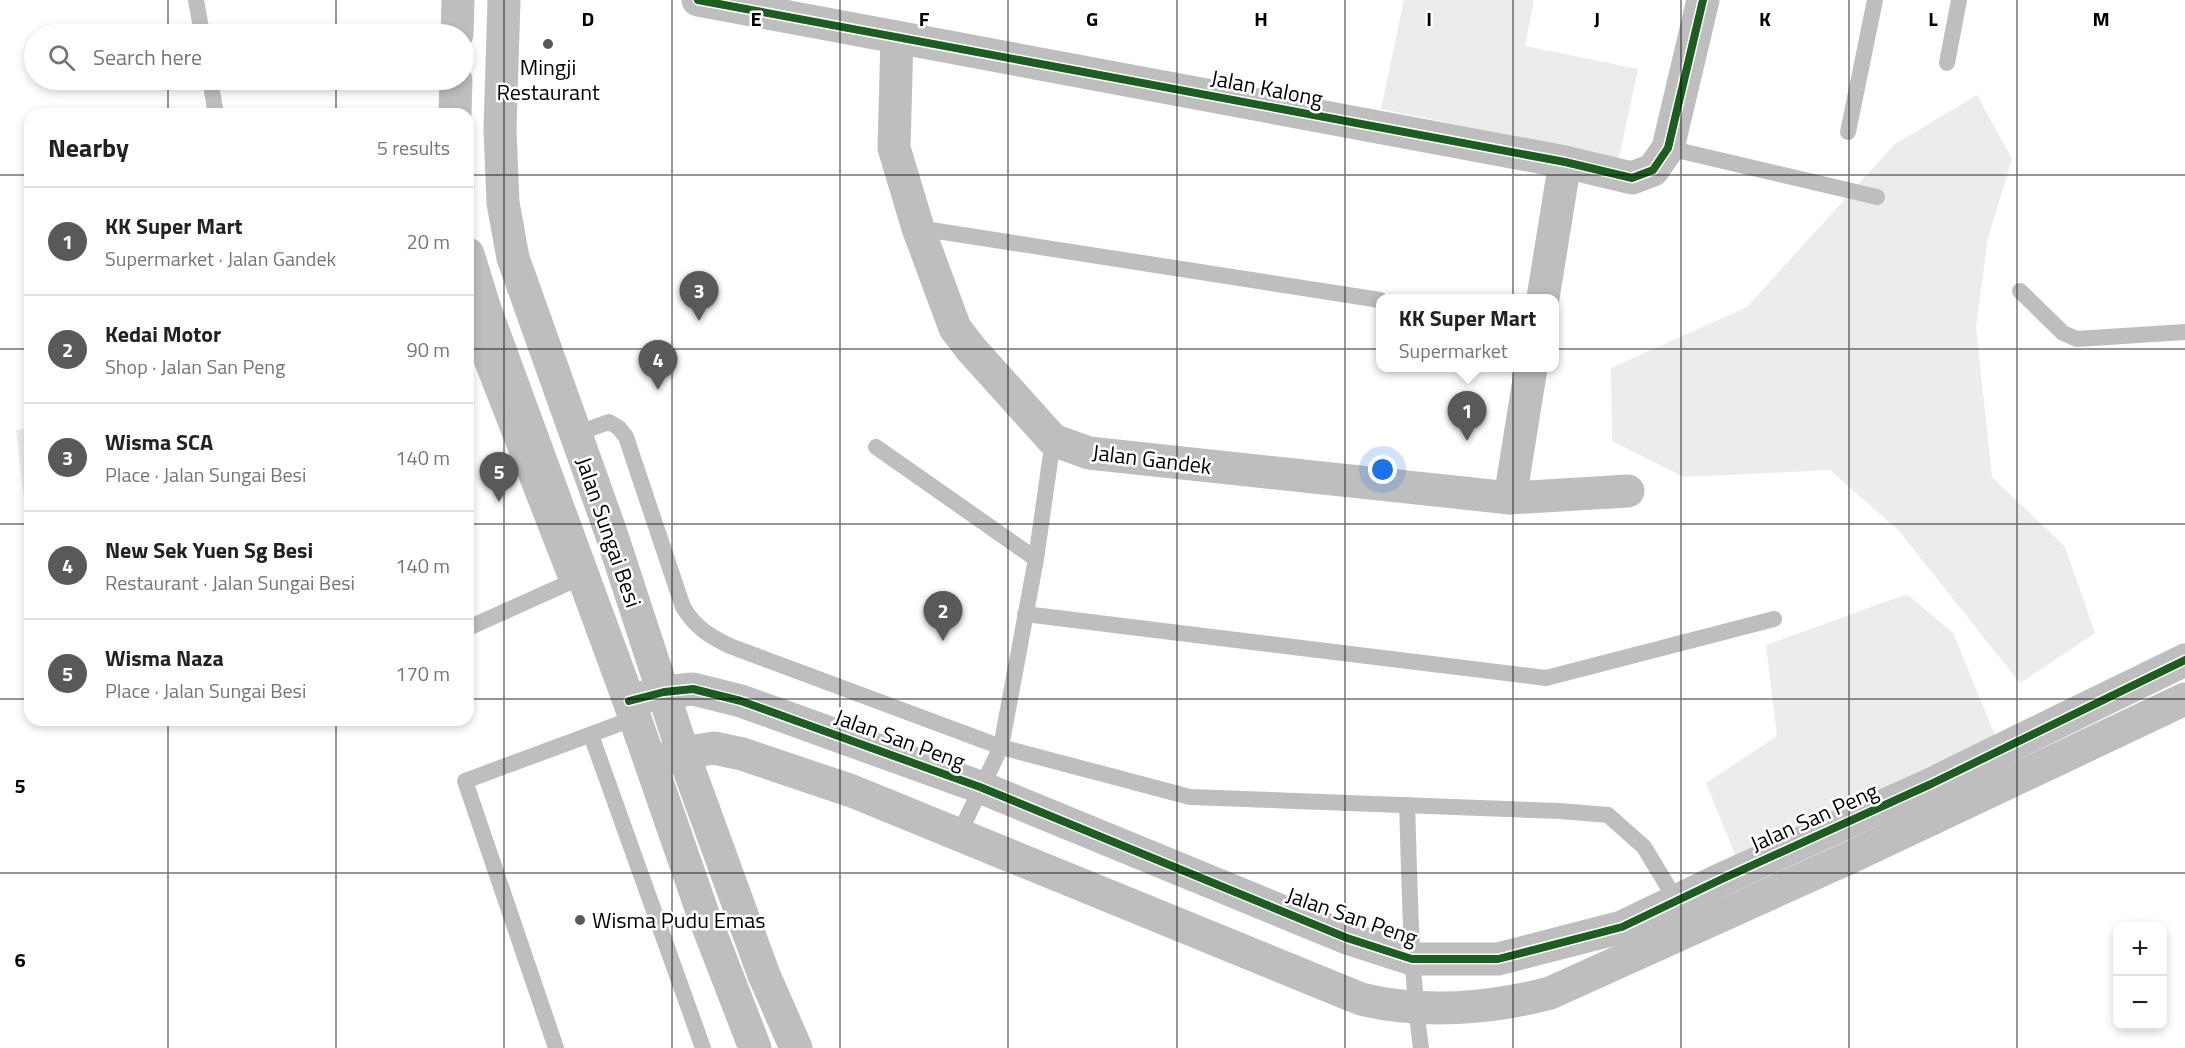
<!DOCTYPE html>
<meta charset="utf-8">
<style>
:root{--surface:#fff;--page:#f2f2f2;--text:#222;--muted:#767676;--line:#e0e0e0;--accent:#595959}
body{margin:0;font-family:"Titillium Web",sans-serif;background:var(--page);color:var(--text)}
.controls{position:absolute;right:18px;bottom:18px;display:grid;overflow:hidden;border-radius:12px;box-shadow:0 3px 9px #0003}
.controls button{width:54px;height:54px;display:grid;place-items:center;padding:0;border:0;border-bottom:2px solid var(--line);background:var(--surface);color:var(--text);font:30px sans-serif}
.you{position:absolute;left:1383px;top:470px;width:21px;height:21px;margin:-15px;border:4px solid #fff;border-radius:50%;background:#1a73e8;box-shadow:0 0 0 9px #1a73e833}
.badge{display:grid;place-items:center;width:39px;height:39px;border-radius:50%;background:var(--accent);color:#fff;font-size:20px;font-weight:700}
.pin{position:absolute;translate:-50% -50px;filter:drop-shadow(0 2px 3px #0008)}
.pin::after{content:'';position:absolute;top:32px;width:21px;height:18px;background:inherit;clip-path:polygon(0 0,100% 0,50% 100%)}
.popup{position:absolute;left:1376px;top:294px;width:183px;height:78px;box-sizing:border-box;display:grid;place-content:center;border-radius:12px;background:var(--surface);filter:drop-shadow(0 2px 4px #0005);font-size:20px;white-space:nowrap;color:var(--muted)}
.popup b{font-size:22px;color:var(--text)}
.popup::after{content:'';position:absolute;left:50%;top:100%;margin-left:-12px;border:12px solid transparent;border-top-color:var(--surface)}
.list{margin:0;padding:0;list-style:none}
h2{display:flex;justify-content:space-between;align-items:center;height:78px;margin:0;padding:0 24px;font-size:26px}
h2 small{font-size:20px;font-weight:400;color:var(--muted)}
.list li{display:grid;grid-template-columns:39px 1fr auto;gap:18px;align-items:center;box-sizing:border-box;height:108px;padding:0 24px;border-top:2px solid var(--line)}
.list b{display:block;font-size:22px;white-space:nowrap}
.list p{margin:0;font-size:20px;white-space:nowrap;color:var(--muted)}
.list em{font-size:20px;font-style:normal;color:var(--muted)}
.icon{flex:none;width:33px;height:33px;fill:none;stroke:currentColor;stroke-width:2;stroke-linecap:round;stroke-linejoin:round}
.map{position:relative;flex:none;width:2185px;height:1048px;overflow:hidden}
.search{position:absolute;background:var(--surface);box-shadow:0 3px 9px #0003;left:24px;top:24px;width:450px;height:66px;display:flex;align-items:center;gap:15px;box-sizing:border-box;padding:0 21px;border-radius:33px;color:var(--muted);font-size:22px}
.panel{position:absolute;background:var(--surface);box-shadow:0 3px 9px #0003;left:24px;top:108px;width:450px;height:618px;border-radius:18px}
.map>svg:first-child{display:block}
</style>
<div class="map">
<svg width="2185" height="1048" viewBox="0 0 2185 1048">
<rect width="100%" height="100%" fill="#fff"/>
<g fill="#ececec">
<polygon points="1404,0 1534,0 1525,46 1638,69 1619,158 1381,109"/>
<polygon points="1977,95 2012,159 1988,238 1976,327 1992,477 2065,547 2095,633 2020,683 1899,531 1830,470 1684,477 1612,441 1611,368 1747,307 1895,144"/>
<polygon points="30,428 30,549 16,430"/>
<polygon points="1907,594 1953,633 1995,735 1736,857 1706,783 1777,736 1766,645"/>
</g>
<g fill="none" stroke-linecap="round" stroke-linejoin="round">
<g stroke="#bebebe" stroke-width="16">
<polyline points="196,0 202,34"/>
<polyline points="1947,63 1959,0"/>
<polyline points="210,80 216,114"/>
<polyline points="1848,132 1875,0"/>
<polyline points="1668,148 1877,197"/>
<polyline points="918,228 1380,300"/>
<polyline points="2020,291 2063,333 2077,339 2185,332"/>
<polyline points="468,326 568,583"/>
<path d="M575,434L609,422L619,428L626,437L683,607C695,627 709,636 730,646L1001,747L1190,797L1560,811L1608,815L1644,847L1676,900"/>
<polyline points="876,447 1036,559"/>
<polyline points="1025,614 1546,678 1774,619"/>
<polyline points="468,628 577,579"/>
<polyline points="591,735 703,1048"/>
<path d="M1407,805C1410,886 1410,968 1421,1048"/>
<polyline points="959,834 1001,747 1036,559 1053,440"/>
<polyline points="556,1048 465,781 635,718"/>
</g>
<g stroke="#bebebe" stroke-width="33">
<polyline points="698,0 1565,162 1632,178 1653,170 1668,148 1703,0"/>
<polyline points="897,37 894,148 918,228 955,328 971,349 1053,440 1089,453 1510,498 1628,491"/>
<polyline points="1543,298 1565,162"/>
<polyline points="1510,498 1531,368"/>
</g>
<g stroke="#bebebe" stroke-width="33">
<polyline points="504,0 500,129 503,203 513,258 610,530 683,753 764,975 796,1048"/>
<polyline points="457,34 458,0"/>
<polyline points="455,114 456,80"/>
<polyline points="468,254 485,309 629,701 702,911 755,1048"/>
<polyline points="629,701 664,692 693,689 741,701 980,787 1347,938 1412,959 1498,959 1622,927 1722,879 1931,784 2185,660"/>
<path d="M651,763L683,753L714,748L742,754L852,791L1361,999C1422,1014 1490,1009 1550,993L1851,857L2185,699"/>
</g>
<defs>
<g id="cycleway">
<polyline points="698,0 1565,162 1632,178 1653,170 1668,148 1703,0"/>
<polyline points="629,701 664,692 693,689 741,701 980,787 1347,938 1412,959 1498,959 1622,927 1722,879 1931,784 2185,660"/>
</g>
</defs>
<use href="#cycleway" stroke="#fff" stroke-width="11"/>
<use href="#cycleway" stroke="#1b5e20" stroke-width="8"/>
</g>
<path fill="none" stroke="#000" stroke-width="1.5" stroke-opacity="0.55" d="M168,0V34M336,0V34M504,0V1048M672,0V1048M840,0V1048M1008,0V1048M1177,0V1048M1345,0V1048M1513,0V1048M1681,0V1048M1849,0V1048M2017,0V1048M168,80V114M336,80V114M0,175H30M468,175H2185M0,349H30M468,349H2185M0,524H30M468,524H2185M0,699H30M468,699H2185M168,720V1048M336,720V1048M0,873H2185"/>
<g fill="#595959" stroke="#fff" stroke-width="2">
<circle cx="548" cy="44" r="6"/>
<circle cx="580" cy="920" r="6"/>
</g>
<g text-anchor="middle" stroke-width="5" stroke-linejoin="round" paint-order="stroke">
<g font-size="22" fill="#000" stroke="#fff">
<text x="548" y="75">Mingji<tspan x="548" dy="25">Restaurant</tspan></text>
<text x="592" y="928" text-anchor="start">Wisma Pudu Emas</text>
</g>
<g font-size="22" fill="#000" stroke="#fff">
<text transform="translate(1267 88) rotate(11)" y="8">Jalan Kalong</text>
<text transform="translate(1152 459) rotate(7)" y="8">Jalan Gandek</text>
<text transform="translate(609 532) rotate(71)" y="8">Jalan Sungai Besi</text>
<text transform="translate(900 739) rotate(20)" y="8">Jalan San Peng</text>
<text transform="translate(1814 817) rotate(-24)" y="8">Jalan San Peng</text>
<text transform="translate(1352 916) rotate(19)" y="8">Jalan San Peng</text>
</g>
</g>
<g font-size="20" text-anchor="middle" font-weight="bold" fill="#000" stroke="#fff" stroke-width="5" stroke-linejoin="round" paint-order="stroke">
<text x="588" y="26">D</text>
<text x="756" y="26">E</text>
<text x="924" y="26">F</text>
<text x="1092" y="26">G</text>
<text x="1261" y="26">H</text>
<text x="1429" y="26">I</text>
<text x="1597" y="26">J</text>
<text x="1765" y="26">K</text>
<text x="1933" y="26">L</text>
<text x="2101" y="26">M</text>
<text x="20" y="793">5</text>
<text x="20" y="967">6</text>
</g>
</svg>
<div class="controls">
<button>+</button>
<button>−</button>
</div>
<div class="you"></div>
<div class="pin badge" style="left:1467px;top:441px">1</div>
<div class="popup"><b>KK Super Mart</b>Supermarket</div>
<div class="pin badge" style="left:943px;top:641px">2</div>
<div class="pin badge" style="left:699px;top:321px">3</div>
<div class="pin badge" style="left:658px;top:390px">4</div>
<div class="pin badge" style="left:499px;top:502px">5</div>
<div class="search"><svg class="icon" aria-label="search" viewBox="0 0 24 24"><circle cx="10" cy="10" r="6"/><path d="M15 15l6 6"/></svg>Search here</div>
<section class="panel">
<h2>Nearby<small>5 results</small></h2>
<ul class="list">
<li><span class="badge">1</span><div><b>KK Super Mart</b><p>Supermarket · Jalan Gandek</p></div><em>20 m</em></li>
<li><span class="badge">2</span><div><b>Kedai Motor</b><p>Shop · Jalan San Peng</p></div><em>90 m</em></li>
<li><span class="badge">3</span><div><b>Wisma SCA</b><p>Place · Jalan Sungai Besi</p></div><em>140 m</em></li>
<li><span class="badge">4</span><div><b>New Sek Yuen Sg Besi</b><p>Restaurant · Jalan Sungai Besi</p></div><em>140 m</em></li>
<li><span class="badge">5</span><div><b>Wisma Naza</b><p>Place · Jalan Sungai Besi</p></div><em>170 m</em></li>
</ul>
</section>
</div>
